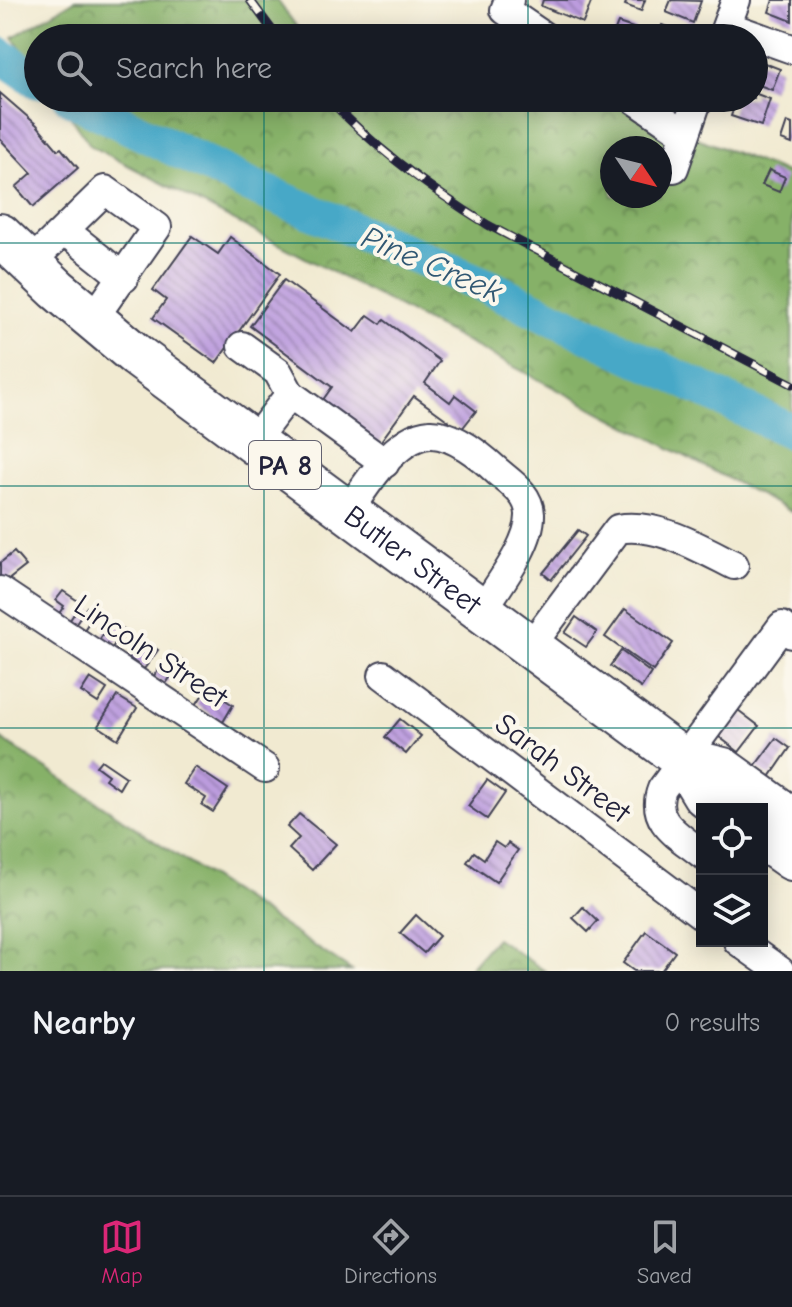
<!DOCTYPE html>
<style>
:root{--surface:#171b24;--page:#242831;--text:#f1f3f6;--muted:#9ea1a6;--line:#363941;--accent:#db2777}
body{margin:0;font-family:"Comic Neue",sans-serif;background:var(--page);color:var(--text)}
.controls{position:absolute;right:24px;bottom:24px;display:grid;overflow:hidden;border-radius:0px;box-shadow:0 4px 20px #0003}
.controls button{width:72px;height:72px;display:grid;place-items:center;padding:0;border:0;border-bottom:2px solid var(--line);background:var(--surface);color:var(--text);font:40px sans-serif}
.compass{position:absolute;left:600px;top:136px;width:72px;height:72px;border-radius:50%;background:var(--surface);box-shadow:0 4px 20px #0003;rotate:125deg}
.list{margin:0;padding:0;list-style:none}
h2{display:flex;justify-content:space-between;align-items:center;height:104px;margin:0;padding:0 32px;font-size:34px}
h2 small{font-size:26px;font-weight:400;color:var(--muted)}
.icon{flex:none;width:44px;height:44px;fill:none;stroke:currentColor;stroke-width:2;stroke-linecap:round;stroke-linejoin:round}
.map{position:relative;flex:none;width:792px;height:971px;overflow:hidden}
.search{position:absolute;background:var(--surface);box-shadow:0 4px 20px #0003;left:24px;right:24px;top:24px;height:88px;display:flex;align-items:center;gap:20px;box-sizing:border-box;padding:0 28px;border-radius:44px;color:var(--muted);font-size:30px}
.sheet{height:224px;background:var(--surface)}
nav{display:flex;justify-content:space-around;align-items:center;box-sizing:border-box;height:112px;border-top:2px solid var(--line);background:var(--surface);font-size:22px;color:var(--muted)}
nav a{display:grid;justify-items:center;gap:4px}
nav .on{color:var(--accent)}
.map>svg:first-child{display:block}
</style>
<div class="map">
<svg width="792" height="971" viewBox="0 0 792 971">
<defs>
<pattern id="forest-crowns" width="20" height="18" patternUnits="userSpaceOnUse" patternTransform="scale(2)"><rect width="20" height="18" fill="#86b168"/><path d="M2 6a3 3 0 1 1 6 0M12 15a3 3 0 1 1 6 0" fill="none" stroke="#6d9057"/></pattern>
<pattern id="building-back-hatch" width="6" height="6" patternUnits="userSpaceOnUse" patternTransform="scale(2)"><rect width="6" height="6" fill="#bc9cde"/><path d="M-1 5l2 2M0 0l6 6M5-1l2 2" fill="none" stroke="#987fb5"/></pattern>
</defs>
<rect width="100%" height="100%" fill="#fbf7ec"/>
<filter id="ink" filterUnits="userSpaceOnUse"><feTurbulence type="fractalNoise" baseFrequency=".0125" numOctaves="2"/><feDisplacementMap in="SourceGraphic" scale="16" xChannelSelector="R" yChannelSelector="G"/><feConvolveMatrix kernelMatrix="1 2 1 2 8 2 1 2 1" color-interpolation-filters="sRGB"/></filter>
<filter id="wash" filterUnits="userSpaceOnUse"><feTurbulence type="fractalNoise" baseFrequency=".006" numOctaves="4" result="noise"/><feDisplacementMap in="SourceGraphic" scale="32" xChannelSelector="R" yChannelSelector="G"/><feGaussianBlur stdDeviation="1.8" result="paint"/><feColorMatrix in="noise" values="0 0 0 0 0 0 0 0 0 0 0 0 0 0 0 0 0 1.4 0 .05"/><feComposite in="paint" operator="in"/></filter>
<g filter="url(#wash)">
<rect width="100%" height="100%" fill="#f1ead1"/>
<g fill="url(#forest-crowns)" stroke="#546a52" stroke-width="2" fill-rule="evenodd">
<polygon points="75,0 277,0 305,38 38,38 38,72 13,37"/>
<polygon points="504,26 525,38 440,38"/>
<path d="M57,98H625L684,133L792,175V512L91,146ZM612,148H660V196H612Z"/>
<polygon points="0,738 352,971 0,971"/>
<polygon points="496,938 545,971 467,971"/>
</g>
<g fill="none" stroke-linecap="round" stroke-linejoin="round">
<g stroke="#47a8c7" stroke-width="36">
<polyline points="0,55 38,81"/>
<polyline points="71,98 249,185 489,287 792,432"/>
</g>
</g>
<g id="blocks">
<g fill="url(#building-back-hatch)">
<polygon points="543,0 592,0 583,23 541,6"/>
<polygon points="627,0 645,0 641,11 625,5"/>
<polygon points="671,0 701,1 693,23 666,12"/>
<polygon points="773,0 792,0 792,21 769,12"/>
<polygon points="618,23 636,29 633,38 612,38"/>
<polygon points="662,25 689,35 688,38 657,38"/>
<polygon points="754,59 780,69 772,90 754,83"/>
<polygon points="0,93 37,125 58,150 61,148 78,168 33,207 16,187 32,173 0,139"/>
<polygon points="754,93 770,99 761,126 731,116 737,98 754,98"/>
<polygon points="787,122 792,124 792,144 781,140"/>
<polygon points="769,170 785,177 779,192 762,185"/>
<polygon points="192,236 218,254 230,237 280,274 216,363 153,318 166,300 153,290"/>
<polygon points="284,280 355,332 368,315 381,324 384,320 440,361 425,383 450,402 455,395 476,411 461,430 414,396 372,453 315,411 332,387 250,326"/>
<polygon points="578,530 586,536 551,580 543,573"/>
<polygon points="14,552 26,566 3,584 0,580 0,563"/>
<polygon points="63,591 81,603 66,626 56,618 64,606 56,600"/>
<polygon points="87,607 95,613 80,636 71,630"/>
<polygon points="625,609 673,643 653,671 605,637"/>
<polygon points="576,617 597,632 586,647 565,633"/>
<polygon points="111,622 124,630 108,654 96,645"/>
<polygon points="141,639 158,650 144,669 129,658"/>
<polygon points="621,651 651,673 641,688 610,666"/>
<polygon points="171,652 182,660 165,685 153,677"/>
<polygon points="90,678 107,689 98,703 81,692"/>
<polygon points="207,688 233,705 223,722 196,705"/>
<polygon points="117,696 137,708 118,739 98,726"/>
<polygon points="738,710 759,726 739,752 718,736"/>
<polygon points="400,719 421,736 406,754 385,737"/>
<polygon points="776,738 790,748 770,777 755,766"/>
<polygon points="101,760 126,777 119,789 105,779 108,775 96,766"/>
<polygon points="195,767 228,789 213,812 202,805 206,798 184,784"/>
<polygon points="487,780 505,793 487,819 468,806"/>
<polygon points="299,814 336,844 312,870 289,849 299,838 287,827"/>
<polygon points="495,842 504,848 508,843 518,850 496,882 467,862 474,852 484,859"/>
<polygon points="583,907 598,921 588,932 573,918"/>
<polygon points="416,915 439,936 424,953 400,933"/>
<polygon points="646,931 675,952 661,971 634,971 623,963"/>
</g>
</g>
</g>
<g filter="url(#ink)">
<use href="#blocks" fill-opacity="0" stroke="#414052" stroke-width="2"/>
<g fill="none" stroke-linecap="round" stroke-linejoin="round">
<defs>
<g id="minor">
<polyline points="509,0 505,10 546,38"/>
<polyline points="727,26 792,49"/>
<polyline points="722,38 736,0"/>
<polyline points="633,98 684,133"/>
<polyline points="674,168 698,98"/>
<polyline points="65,231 124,278"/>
<polyline points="29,264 105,190 157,227 93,319"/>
<polyline points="242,346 278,372 290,394"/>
<polyline points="253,442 290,394 385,463"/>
<path d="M348,512C364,487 396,436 430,434C453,433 482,457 498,472C512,484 529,494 530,514C531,544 498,585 482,611"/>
<polyline points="0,591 265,768"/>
<path d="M530,647L618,529C657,522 700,548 734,565"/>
<polyline points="383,675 702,915"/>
<path d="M702,854C680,836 649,822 662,789L782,626L792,634"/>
<polyline points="738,941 780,971"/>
</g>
<g id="highway">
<path id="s1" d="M0,235L57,289L137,356L682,759L704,795L722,809"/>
<polyline points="682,759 723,769 792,819"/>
<polyline points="762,838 792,859"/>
</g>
</defs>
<use href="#minor" stroke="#414052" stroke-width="32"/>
<use href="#highway" stroke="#414052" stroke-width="46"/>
<use href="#minor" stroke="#fff" stroke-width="28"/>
<use href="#highway" stroke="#fff" stroke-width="42"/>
<defs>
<g id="rail">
<polyline points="250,0 278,38"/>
<path d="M328,98C374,148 430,189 488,225L792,384"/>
</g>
</defs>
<use href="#rail" stroke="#22223b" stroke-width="9"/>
<use href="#rail" stroke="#fbf7ec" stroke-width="6" stroke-dasharray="18" stroke-linecap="butt"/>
</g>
</g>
<path fill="none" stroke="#0f766e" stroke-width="2" stroke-opacity="0.55" d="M264,0V38M528,0V38M264,98V971M528,98V971M0,243H792M0,486H792M0,728H792"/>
<g text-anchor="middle" stroke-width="8" stroke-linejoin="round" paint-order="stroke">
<rect fill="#fbf7ec" stroke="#636270" stroke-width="2" x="249" y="441" width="72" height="48" rx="6"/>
<g font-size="28" font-weight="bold" fill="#22223b">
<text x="285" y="475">PA 8</text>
</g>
<g font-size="30" fill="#22223b" stroke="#fbf7ec">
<text dy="10" stroke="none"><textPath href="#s1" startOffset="526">Butler Street</textPath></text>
<text transform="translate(151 651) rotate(34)" y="10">Lincoln Street</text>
<text transform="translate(563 768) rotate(37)" y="10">Sarah Street</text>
</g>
<g font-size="32" font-style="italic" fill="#315873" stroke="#fbf7ec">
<text transform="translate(432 264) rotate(23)" y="11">Pine Creek</text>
</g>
</g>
</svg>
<div class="controls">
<button><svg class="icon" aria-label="locate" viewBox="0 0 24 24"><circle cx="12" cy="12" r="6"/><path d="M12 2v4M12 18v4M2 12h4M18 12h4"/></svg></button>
<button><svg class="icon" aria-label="layers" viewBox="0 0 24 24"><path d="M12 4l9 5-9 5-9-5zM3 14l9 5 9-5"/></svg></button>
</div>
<svg class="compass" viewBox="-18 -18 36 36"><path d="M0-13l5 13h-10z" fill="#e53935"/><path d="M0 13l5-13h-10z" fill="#9ea1a6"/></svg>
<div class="search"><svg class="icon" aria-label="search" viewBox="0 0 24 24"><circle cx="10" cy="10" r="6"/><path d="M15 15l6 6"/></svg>Search here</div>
</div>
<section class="sheet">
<h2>Nearby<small>0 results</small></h2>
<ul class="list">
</ul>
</section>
<nav>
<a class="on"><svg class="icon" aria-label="map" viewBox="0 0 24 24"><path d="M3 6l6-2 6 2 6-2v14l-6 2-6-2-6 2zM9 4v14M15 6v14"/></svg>Map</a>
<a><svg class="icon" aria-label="directions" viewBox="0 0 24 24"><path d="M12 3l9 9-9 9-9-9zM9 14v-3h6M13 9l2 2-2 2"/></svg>Directions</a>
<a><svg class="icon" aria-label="saved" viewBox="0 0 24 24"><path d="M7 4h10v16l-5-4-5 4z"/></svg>Saved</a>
</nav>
